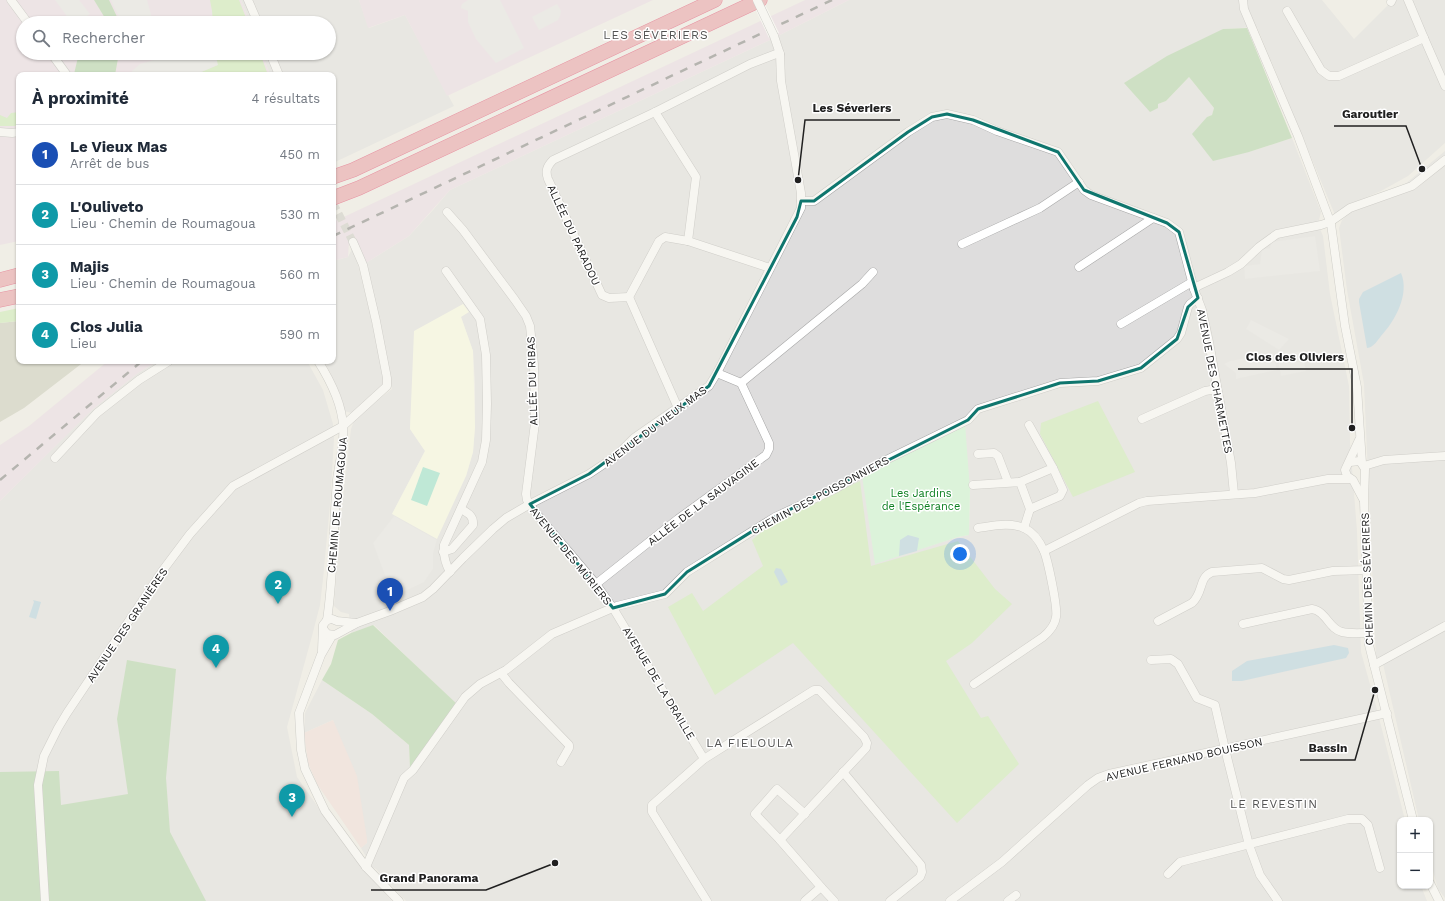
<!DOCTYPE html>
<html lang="fr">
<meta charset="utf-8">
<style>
:root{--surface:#fff;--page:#f6f6f7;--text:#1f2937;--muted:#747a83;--line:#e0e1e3;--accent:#7c3aed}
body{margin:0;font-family:"Work Sans",sans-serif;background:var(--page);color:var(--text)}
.controls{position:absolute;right:12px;bottom:12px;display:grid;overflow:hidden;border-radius:8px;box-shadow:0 1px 3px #0004}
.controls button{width:36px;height:36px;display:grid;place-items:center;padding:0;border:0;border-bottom:1px solid var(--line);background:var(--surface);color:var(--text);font:20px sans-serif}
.you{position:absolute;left:960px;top:554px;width:14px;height:14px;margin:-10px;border:3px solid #fff;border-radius:50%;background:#1a73e8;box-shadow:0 0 0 6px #1a73e833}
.badge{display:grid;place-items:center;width:26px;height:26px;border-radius:50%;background:var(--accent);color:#fff;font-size:13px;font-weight:700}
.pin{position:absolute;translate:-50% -33px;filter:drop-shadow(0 1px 2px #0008)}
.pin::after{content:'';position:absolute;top:21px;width:14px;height:12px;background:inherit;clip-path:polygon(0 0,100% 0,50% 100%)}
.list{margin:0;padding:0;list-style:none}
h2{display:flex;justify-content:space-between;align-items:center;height:52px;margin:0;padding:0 16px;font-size:17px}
h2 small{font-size:13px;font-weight:400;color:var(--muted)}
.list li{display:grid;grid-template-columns:26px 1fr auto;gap:12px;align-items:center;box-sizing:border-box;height:60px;padding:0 16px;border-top:1px solid var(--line)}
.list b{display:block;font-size:15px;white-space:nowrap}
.list p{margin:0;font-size:13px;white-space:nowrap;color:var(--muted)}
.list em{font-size:13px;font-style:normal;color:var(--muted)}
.icon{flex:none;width:22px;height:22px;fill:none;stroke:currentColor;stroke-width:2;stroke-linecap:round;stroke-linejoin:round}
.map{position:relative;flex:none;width:1445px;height:901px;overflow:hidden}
.search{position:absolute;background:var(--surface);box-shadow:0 1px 3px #0004;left:16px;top:16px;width:320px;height:44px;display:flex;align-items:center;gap:10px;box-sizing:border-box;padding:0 14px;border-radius:22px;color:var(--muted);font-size:15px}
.panel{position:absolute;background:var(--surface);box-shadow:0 1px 3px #0004;left:16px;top:72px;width:320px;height:292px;border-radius:8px}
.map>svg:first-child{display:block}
</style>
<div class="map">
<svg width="1445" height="901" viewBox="0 0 1445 901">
<rect width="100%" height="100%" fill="#f0eee6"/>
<g fill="#dedddd" fill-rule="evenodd">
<polygon points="241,0 359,0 369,28 405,15 454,106 333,163 333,75 270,75 262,53 329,53 329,23 250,23"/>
<path d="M849,0H1322L1354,39L1393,0H1445V143L1408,176L1381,191L1346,206L1335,215L1257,27L1223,29L1158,104L1166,101L1189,77L1214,108L1212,115L1207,117L1249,152L1292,138L1321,212L1318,224L1323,236L1330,294L1349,386L1350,442L1357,531L1361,652L1376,706L1405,820H1400V886H1421L1427,901H406L376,869L372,867L361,848L367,843L333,720L304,733L305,713L322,680L372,714L409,745L410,767L457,705L374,625L351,633L349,614L341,612L334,606L341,516L351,429L355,418L392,389L366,263L409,236L433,210L450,190L768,41ZM463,304L461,317L473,351L475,384V427L473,452L466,476L392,514L425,451L410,429L412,396ZM970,490L969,535L958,537L875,563Z"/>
<polygon points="1445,151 1445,898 1438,889 1430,860 1430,820 1419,820 1383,664 1376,657 1364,384 1347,290 1339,228 1342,220 1352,211 1404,185"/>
<polygon points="352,249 359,268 369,308 384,379 382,386 352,413 344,411 330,372 324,361 333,361 333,261 348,257"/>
<polygon points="158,361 307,361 323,390 333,424 334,439 330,504 323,579 320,605 312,636 287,727 297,777 353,857 392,901 0,901 0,501 92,410 138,373"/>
</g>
<polygon fill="#f1d9d5" points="333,720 357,776 367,839 367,843 361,848 317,784 308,763 304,733"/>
<g fill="#e9d8e4">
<polygon points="0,0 241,0 250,23 23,23 23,53 262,53 270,75 19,75 19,241 0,245"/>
<polygon points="359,0 653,0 447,96 405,15 368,28"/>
<polygon points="805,0 849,0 768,41 450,190 409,236 366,263 349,243 348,257 333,261 333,222"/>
<polygon points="108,361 158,361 138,373 92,410 0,501 0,445 29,426"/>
</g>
<polygon fill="#fcffe0" points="463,304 469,312 461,317 473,351 475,427 473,452 466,476 437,539 392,514 425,451 410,429 414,331"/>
<polygon fill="#c3c5b1" points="19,321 19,361 85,361 24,408 0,422 0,323"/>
<g fill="#c5eaac">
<polygon points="210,0 239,0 248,23 213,23 212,11"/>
<polygon points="215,53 260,53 268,75 194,75 217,65"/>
<polygon points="19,112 19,125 14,126 0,126 0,115 7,118 11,113"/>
<polygon points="19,308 19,321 0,323 0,312"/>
<polygon points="1098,401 1135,472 1073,497 1040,434 1041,423"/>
<polygon points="860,481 871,566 958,541 995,589 1012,604 972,643 946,661 981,718 988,716 1019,764 957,823 793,643 715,695 668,607 692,593 703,611 763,566 752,540 775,521"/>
</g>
<g fill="#a5cf9b">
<polygon points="94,0 109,0 120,23 108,23"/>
<polygon points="1247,28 1292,138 1249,152 1213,161 1192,134 1207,117 1212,115 1214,108 1189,77 1166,101 1158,104 1158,108 1150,112 1124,83 1167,56 1223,29"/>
<polygon points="79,53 100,53 101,55 103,53 119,53 115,75 75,75 74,74"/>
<polygon points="373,625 458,705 410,768 409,745 372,714 322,680 331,664 338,640 351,633"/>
<polygon points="127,660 176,669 166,778 170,832 206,901 0,901 0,772 59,771 61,805 128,794 117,719"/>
</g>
<polygon fill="#c4f9cd" points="965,423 970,490 969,535 958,537 875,564 862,476"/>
<polygon fill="#84dfc4" points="423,467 440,473 427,506 411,500"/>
<g fill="#e4e4e4">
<polygon points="55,0 79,0 90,14 78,23 72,23"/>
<polygon points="111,0 147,0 153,22 122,23"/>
<polygon points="468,0 500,0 524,48 496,63 476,39 468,22 468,11 461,8 462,4"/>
<polygon points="557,4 561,11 560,16 558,20 539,30 532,17"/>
<polygon points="179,53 215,53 218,65 194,75 133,75 132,71 140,64"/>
<polygon points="1315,236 1320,271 1245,279 1244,266 1260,264 1262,249 1270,248 1271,242"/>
<polygon points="1251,320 1289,339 1279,350 1246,329"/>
<polygon points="1302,351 1306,371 1281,376 1277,355"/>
<polygon points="1273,353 1277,370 1236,379 1236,373 1224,364 1230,361"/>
<polygon points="394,516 437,540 433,554 433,569 424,582 393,597 373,543"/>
</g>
<g fill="#a7ccdd">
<path d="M1401,273C1410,294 1395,321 1381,336C1377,341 1374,347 1367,348L1359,302V299L1363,292Z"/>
<polygon points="908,535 919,538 917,551 899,556 900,540"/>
<polygon points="776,568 781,569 788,582 781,586 774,572"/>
<polygon points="33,600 41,602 36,619 29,617 34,602"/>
<polygon points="1334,645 1348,648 1349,653 1346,658 1242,681 1232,681 1232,671 1247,661 1275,656"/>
</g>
<polygon fill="#fff" points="751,0 763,0 779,33 769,38"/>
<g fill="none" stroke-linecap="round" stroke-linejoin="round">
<polyline stroke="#c6c5be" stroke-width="8" stroke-dasharray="8 4" stroke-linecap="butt" points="333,203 353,242"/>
<defs>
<g id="minor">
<polyline points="11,0 28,23"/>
<polyline points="248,0 258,23"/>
<polyline points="1243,0 1244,9 1298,136 1331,224 1345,326 1357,387 1362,463"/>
<polyline points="1408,0 1424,38"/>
<polyline points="1391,2 1392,0"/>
<polyline points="1287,11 1321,70 1329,76 1339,76 1424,38 1445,86"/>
<polyline points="51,53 67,75"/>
<polyline points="270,53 279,75"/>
<polyline points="655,112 696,177 688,241"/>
<polyline points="0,132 12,133 19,132"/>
<polyline points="801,201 814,201 908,132 932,117 947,114 973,120 997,131 1058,152 1084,190 1091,195 1167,223 1179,232 1194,289 1202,310 1209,342 1231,463 1234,494"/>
<polyline points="447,212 463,230 515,300 526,316 530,326 534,364 535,423 526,494 527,500 535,512 596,584 613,608 704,759"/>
<polyline points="962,244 1040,208 1079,182"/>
<polyline points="1079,267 1153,218"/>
<path d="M446,271L480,319L486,355L487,404L486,440L482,462L444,545C443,555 445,563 450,572"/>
<polyline points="1194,289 1198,286 1228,272 1241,264 1259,247 1277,234 1321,225 1330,222 1350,208 1412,186 1445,160"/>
<polyline points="629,297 659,241 665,237 688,241 770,268"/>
<polyline points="1121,324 1192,282"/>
<path d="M318,361C330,380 342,404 343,426C345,444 339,462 337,480C333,527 334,574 327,620"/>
<polyline points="741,383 862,284 873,272"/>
<path d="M678,408L629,297L609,298L602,295L548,179C545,171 547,166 553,160L655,112L750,64L776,54H780"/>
<polyline points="1142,419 1205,391 1217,389"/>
<polyline points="1359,440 1345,470 1347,476 1353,480 1363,499"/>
<polyline points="978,454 994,453 998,456 1008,482"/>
<polyline points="55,458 97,413 139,380 169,361"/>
<polyline points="1350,462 1360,461 1365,469 1364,501 1369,645 1413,820"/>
<polyline points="1364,466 1384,460 1445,456"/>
<polyline points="1020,482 1053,468 1029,425"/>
<polyline points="973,485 1020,482 1030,509 1024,528"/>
<polyline points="1030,509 1060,496 1063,490 1053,468"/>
<polyline points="1044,551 1139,503 1147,501 1255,493 1328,479 1350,479"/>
<path d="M443,552L452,549L473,525C474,516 468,513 461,509"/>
<polyline points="596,584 678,519 766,455 769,449 769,443 741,383 717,373"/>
<path d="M1158,621L1192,603C1204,592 1198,578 1212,572L1262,568L1283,579L1289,580L1333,571L1367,570"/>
<path d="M1243,624L1312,609C1326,611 1329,629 1342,632C1350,634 1361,633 1369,633"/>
<polyline points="324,630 327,634 335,635 357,623 390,611 423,597 433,589 463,558 493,529 506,518 530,504 589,474 616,456 634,438 709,386 717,373 801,208 801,193 781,81 780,54 774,36"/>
<polyline points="332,636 321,655 299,713 301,750 305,769 325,811 366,867 399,901"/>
<polyline points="322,651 323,625 327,620 332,619 337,621 356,623"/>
<polyline points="1151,660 1171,659 1178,664 1197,698 1215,705 1225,749 1249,845 1260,875 1278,901"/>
<polyline points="1374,665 1445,626"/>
<polyline points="501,673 509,683 569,745 569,748 561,762"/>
<path d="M974,684L1043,637C1049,632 1055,625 1056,617C1058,608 1048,561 1044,551C1040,542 1033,532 1024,528C1010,522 993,526 978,528"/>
<polyline points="843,772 921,865 922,872 920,877 890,901"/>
<polyline points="805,814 777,789 755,814 780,840 821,887 805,901"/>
<polyline points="366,867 404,778 413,770 465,697 480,684 506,670 552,634 617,606 665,594 687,572 775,517 833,490 884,461 968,420 978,409 1060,383 1098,381 1141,368 1177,339 1181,333 1188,307 1190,304 1198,298"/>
<polyline points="1168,874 1180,862 1348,819 1362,819 1368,825 1380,868"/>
<polyline points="1430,883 1439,901"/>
<polyline points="821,887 834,901"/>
<polyline points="45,901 38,785 44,756 58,728 67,713 163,570 190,534 233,486 343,426 387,386 387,378 376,321 363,265 353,242"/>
<polyline points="707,901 652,812 652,805 704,759 814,690 819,690 864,737 867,743 866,748 780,840"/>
<polyline points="950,901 1002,862 1088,785 1098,778 1109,774 1387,713"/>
<polyline points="1008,901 1016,895"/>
</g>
<g id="motorway">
<polyline points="333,177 353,170 715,0"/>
<polyline points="333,198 359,188 760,0"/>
<polyline points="0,280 19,275"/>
<polyline points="0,300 19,296"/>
</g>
</defs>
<use href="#minor" stroke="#a7a7a7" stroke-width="9"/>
<use href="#motorway" stroke="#db2754" stroke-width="15"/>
<use href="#minor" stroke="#fff" stroke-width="8"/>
<use href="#motorway" stroke="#e78e97" stroke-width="14"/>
<g stroke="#6e6e6e" stroke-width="2.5" stroke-dasharray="8 8" stroke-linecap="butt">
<polyline points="333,236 832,0"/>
<polyline points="0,480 142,361"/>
</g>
<defs>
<polyline id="minor-bridge" points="757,0 774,36"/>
</defs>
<use href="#minor-bridge" stroke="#a7a7a7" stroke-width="9" stroke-linecap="butt"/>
<use href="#minor-bridge" stroke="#fff" stroke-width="8"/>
</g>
<path d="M0 0H1445V901H0ZM947,114L973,120L1058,152L1084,190L1167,223L1179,232L1198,298L1188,307L1177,339L1141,368L1098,381L1060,383L978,409L968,420L775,517L687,572L665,594L613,608L530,504L589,474L709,386L797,217L801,201H814L908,132L932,117Z" fill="#f0eee6" fill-opacity=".55" fill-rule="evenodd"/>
<path fill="none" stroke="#0f766e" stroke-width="3" stroke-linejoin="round" d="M947,114L973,120L1058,152L1084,190L1167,223L1179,232L1198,298L1188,307L1177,339L1141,368L1098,381L1060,383L978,409L968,420L775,517L687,572L665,594L613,608L530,504L589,474L709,386L797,217L801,201H814L908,132L932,117Z"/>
<g text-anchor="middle" stroke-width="3" stroke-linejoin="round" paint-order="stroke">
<g font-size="11" fill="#202020" stroke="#fff">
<text transform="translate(574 235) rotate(65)" y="4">ALLÉE DU PARADOU</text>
<text transform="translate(532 381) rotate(-92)" y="4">ALLÉE DU RIBAS</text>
<text transform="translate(1215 381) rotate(79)" y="4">AVENUE DES CHARMETTES</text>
<text transform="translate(655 426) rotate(-37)" y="4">AVENUE DU VIEUX MAS</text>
<text transform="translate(820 495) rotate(-28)" y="4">CHEMIN DES POISSONNIERS</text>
<text transform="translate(703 502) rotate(-37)" y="4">ALLÉE DE LA SAUVAGINE</text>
<text transform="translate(337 505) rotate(-85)" y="4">CHEMIN DE ROUMAGOUA</text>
<text transform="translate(571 556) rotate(51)" y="4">AVENUE DES MÛRIERS</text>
<text transform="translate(1367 579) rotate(-92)" y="4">CHEMIN DES SÉVERIERS</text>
<text transform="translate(127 625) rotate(-56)" y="4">AVENUE DES GRANIÈRES</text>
<text transform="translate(659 683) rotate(59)" y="4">AVENUE DE LA DRAILLE</text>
<text transform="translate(1184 759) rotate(-13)" y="4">AVENUE FERNAND BOUISSON</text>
</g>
<g font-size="11" fill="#0c7f20" stroke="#fff">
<text x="921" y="497">Les Jardins<tspan x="921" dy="13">de l'Espérance</tspan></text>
</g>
<g font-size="12" letter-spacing="1" fill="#535353" stroke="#fff">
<text x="656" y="39">LES SÉVERIERS</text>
<text x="750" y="747">LA FIELOULA</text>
<text x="1274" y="808">LE REVESTIN</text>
</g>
</g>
<path fill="none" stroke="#202020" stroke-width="1.5" d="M798 180L805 120H900M1422 169L1406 126H1334M1352 428L1352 369H1238M1375 690L1355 760H1300M555 863L486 890H371"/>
<g fill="#202020" stroke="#fff" stroke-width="1.5">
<circle cx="798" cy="180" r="4"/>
<circle cx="1422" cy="169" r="4"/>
<circle cx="1352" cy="428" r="4"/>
<circle cx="1375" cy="690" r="4"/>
<circle cx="555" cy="863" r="4"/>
</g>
<g font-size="12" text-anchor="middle" font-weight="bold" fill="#202020" stroke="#fff" stroke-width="3" stroke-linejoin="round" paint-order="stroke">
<text x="852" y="112">Les Séveriers</text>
<text x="1370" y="118">Garoutier</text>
<text x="1295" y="361">Clos des Oliviers</text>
<text x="1328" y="752">Bassin</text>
<text x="429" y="882">Grand Panorama</text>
</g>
</svg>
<div class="controls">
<button>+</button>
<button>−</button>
</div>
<div class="you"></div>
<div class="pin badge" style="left:390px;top:611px;background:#1a4fb4">1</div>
<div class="pin badge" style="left:278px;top:604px;background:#0f9aa8">2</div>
<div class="pin badge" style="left:292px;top:817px;background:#0f9aa8">3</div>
<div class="pin badge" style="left:216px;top:668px;background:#0f9aa8">4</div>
<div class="search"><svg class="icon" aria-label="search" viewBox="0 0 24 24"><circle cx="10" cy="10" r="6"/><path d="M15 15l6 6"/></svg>Rechercher</div>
<section class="panel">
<h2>À proximité<small>4 résultats</small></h2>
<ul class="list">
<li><span class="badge" style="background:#1a4fb4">1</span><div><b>Le Vieux Mas</b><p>Arrêt de bus</p></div><em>450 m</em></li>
<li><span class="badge" style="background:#0f9aa8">2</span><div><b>L'Ouliveto</b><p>Lieu · Chemin de Roumagoua</p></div><em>530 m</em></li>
<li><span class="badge" style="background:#0f9aa8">3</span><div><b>Majis</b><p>Lieu · Chemin de Roumagoua</p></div><em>560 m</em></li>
<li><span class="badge" style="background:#0f9aa8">4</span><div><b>Clos Julia</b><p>Lieu</p></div><em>590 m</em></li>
</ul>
</section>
</div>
